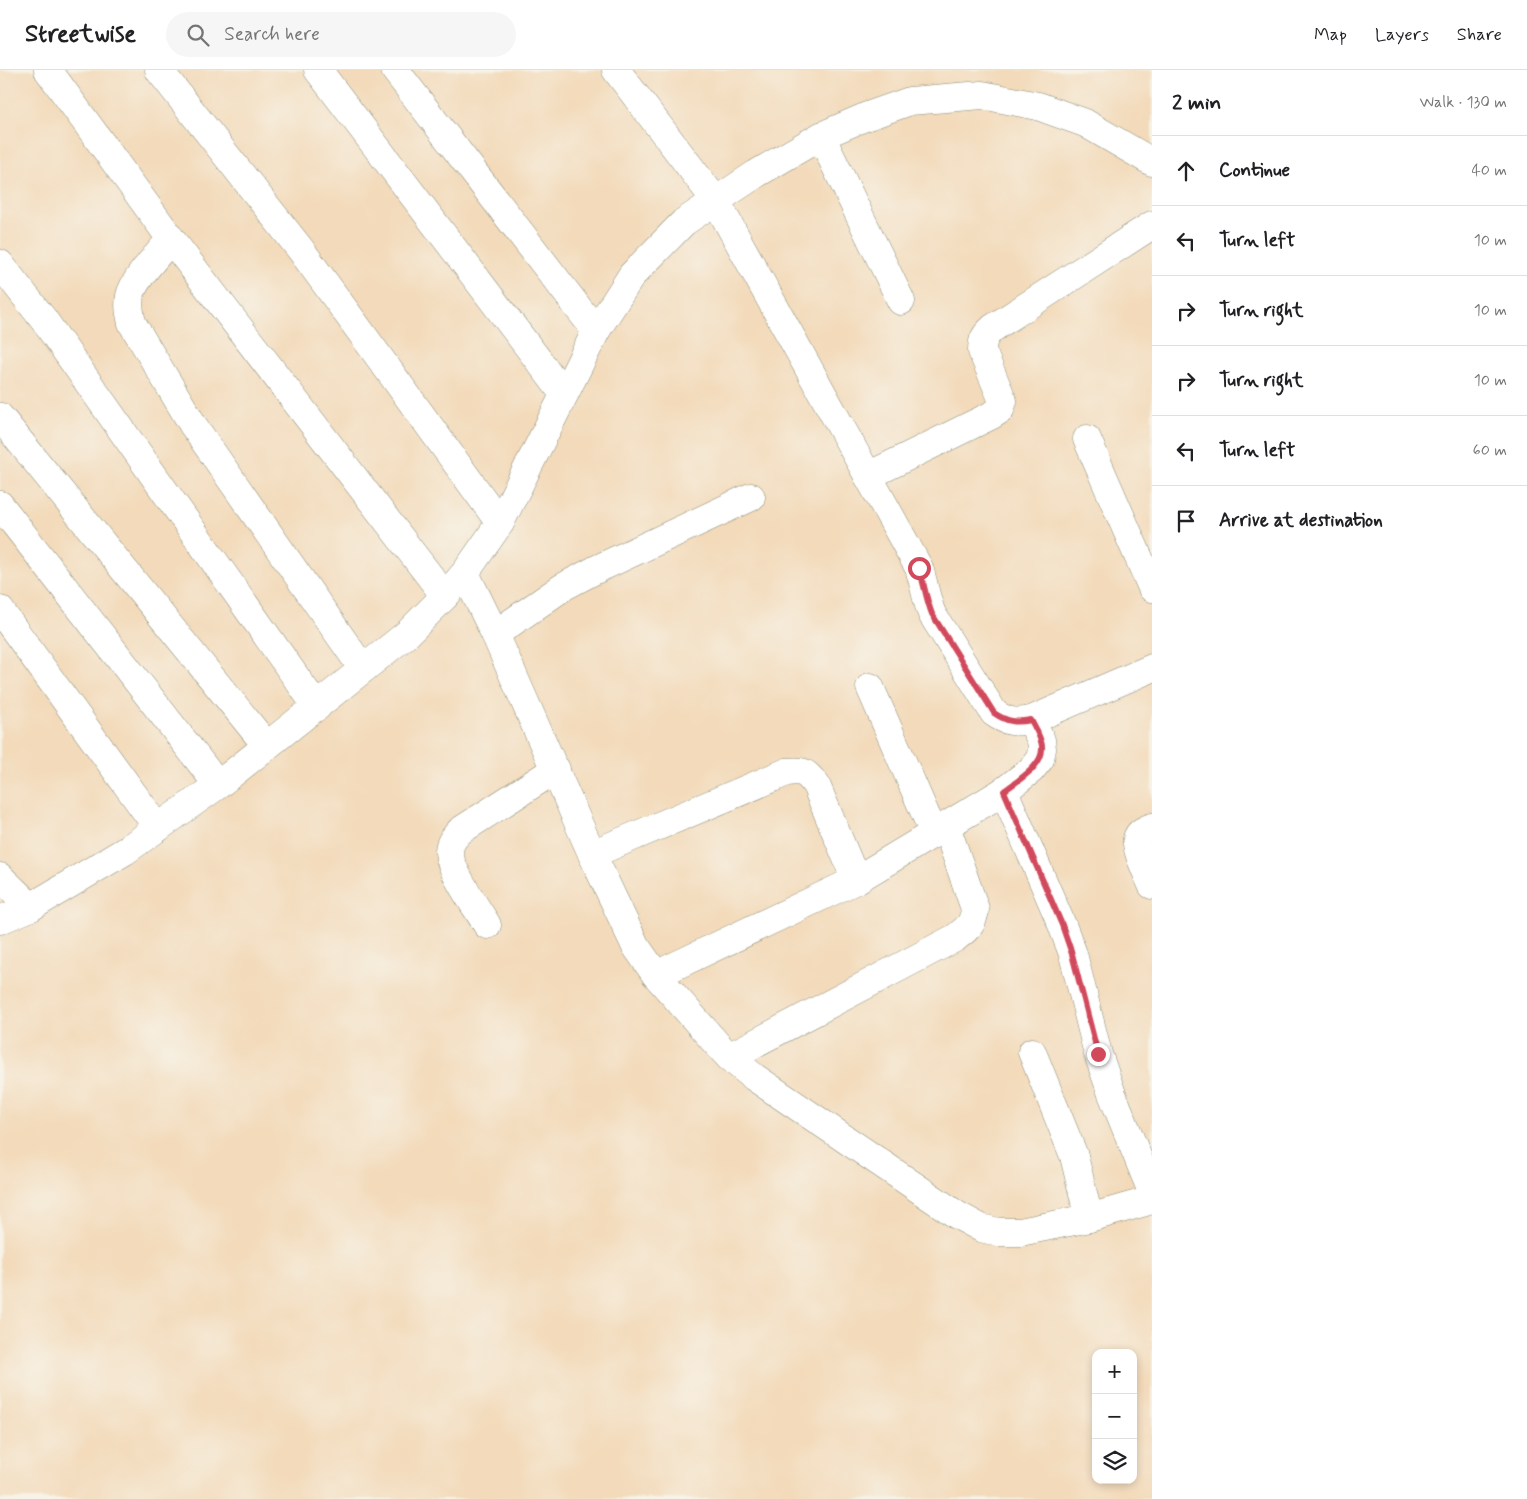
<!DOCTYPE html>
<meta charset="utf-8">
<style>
:root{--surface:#fff;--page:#f6f6f6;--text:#202124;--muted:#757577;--line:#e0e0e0}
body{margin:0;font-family:Mynerve,sans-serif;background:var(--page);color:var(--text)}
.controls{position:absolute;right:15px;bottom:15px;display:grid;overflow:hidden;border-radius:10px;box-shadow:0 2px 8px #0003}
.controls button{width:45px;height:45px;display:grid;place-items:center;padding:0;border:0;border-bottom:1px solid var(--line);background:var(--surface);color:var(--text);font:25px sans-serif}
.stop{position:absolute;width:15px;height:15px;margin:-11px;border:4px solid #d1495b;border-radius:50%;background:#fff}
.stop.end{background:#d1495b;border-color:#fff;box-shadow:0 1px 5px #0008}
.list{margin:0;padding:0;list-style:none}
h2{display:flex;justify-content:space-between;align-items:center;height:65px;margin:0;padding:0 20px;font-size:21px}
h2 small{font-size:16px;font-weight:400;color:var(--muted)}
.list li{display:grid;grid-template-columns:32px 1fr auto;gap:15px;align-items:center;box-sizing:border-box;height:70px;padding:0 20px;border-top:1px solid var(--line)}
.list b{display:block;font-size:19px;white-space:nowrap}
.list em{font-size:16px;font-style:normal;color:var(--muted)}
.icon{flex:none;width:28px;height:28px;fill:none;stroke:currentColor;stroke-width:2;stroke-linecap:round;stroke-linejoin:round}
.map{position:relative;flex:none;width:1152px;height:1429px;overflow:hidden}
header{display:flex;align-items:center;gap:30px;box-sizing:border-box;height:70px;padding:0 25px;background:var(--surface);border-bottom:1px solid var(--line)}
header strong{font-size:24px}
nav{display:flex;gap:28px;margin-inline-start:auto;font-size:18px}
.search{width:350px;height:45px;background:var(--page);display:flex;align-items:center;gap:12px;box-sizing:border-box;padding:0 18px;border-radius:28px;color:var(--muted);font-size:19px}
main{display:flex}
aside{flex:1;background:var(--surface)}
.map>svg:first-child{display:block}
</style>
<header>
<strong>Streetwise</strong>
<div class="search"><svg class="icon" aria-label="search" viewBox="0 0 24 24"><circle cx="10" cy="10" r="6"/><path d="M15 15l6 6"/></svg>Search here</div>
<nav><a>Map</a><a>Layers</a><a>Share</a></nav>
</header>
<main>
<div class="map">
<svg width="1152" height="1429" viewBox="0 0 1152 1429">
<rect width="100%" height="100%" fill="#f7f3e8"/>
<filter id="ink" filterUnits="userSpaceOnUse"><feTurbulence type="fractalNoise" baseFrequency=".02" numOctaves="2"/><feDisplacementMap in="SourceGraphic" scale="10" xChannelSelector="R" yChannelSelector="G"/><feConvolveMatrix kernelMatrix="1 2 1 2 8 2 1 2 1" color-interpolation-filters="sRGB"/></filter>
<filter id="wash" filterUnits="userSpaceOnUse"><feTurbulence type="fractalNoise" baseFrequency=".0096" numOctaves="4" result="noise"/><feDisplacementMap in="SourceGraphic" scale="20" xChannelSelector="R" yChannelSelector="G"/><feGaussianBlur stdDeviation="1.12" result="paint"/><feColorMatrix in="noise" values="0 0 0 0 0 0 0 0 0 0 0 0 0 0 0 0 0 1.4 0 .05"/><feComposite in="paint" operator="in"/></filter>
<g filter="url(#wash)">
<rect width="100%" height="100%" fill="#f3daba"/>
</g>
<g filter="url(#ink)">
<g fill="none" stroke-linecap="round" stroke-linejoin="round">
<defs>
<g id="minor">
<polyline points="48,0 171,169 445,526"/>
<polyline points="159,0 301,180 500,453"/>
<polyline points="318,0 564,324"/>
<polyline points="395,0 596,261"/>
<path d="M616,0L716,131L919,498C924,513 926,529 932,544L994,643C1007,652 1015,653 1031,650L1152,598"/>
<polyline points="821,66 901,231"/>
<path d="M171,169C159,184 134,208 130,226C128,236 130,244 132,253L193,355L363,599"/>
<polyline points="0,194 44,250 317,637"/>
<polyline points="0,347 267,676"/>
<polyline points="1087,369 1152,518"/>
<path d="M868,406L992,345L1000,340L1003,331L982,281C982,270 985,265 993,258L1152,155"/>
<polyline points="0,435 218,715"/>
<polyline points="465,503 495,564 592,784 635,875 656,905 716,973 729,987 754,1007 957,1145 981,1158 998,1162 1020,1162 1089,1148 1152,1130"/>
<polyline points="0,540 158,758"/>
<polyline points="495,564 563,517 595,500 751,427"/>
<polyline points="870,617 934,764"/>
<polyline points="1004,721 1062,855 1073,884 1098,984 1112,1024 1152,1122"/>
<path d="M1152,757C1146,759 1138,762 1137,769C1135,779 1148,805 1152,815"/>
<path d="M592,784L787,702C803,700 806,702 816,715L856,810"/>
<polyline points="0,807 31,837"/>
<path d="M487,855C477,838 450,801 449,782C449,773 454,768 460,761L556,699"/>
<polyline points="656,905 856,810 1004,721 1031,700 1040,689 1042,679 1041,670 1031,650"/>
<polyline points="1032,982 1074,1086 1089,1148"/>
<path d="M729,987L955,868C968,858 973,855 975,839L946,756"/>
</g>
<polyline id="tertiary" points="0,850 31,837 125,781 218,715 407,564 445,526 465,503 500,453 596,261 632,205 684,152 756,104 821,66 865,47 910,31 982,25 1038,36 1085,53 1152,92"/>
</defs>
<use href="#minor" stroke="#898c77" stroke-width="29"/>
<use href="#tertiary" stroke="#898c77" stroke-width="29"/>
<use href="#minor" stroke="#fff" stroke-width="28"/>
<use href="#tertiary" stroke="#fff" stroke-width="28"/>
</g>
</g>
<g fill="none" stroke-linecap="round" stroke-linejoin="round" filter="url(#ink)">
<path stroke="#d1495b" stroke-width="6" d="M919,498C924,513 926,529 932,544L994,643C1007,652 1016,653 1031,650C1035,658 1041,667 1042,676C1044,696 1018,710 1004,721L1062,855L1072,884L1098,984"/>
</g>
</svg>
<div class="controls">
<button>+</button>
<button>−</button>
<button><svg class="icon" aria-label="layers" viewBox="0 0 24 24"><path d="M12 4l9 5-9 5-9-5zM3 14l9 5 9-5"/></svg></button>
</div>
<div class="stop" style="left:919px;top:498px"></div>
<div class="stop end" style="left:1098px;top:984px"></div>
</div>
<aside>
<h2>2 min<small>Walk · 130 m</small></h2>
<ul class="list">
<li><svg class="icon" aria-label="ahead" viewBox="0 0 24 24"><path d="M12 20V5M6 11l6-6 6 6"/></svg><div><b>Continue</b></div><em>40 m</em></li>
<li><svg class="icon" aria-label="left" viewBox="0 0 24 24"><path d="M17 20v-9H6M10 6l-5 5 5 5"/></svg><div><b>Turn left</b></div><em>10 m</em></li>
<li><svg class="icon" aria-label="right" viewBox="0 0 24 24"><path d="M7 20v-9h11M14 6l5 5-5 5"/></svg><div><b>Turn right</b></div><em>10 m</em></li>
<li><svg class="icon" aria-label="right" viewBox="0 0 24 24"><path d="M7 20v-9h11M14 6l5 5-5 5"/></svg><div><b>Turn right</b></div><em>10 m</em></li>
<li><svg class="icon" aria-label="left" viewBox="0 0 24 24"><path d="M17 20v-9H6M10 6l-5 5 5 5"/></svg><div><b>Turn left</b></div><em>60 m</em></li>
<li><svg class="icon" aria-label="arrive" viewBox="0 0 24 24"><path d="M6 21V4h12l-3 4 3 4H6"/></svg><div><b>Arrive at destination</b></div></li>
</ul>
</aside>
</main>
